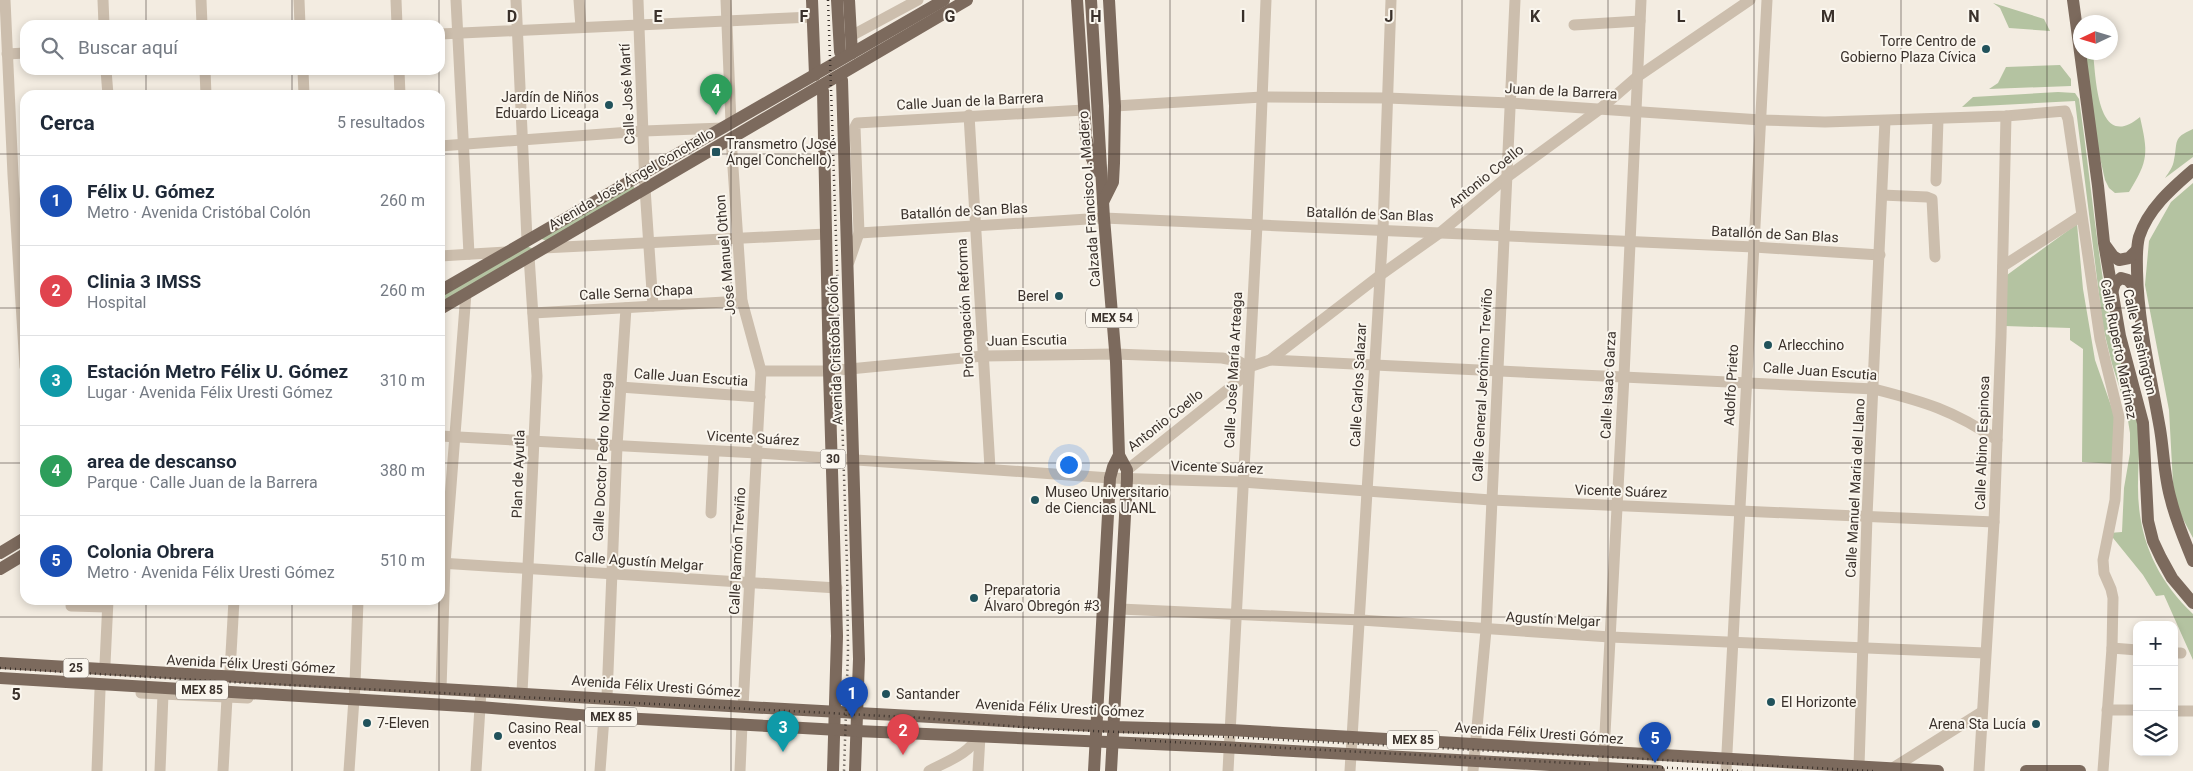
<!DOCTYPE html>
<html lang="es">
<meta charset="utf-8">
<style>
:root{--surface:#fff;--page:#f6f6f7;--text:#1f2937;--muted:#747a83;--line:#e0e1e3;--accent:#7c3aed}
body{margin:0;font-family:Roboto,sans-serif;background:var(--page);color:var(--text)}
.controls{position:absolute;right:15px;bottom:15px;display:grid;overflow:hidden;border-radius:10px;box-shadow:0 2px 8px #0003}
.controls button{width:45px;height:45px;display:grid;place-items:center;padding:0;border:0;border-bottom:1px solid var(--line);background:var(--surface);color:var(--text);font:25px sans-serif}
.compass{position:absolute;left:2073px;top:15px;width:45px;height:45px;border-radius:50%;background:var(--surface);box-shadow:0 2px 8px #0003;rotate:266deg}
.you{position:absolute;left:1068px;top:464px;width:18px;height:18px;margin:-12px;border:4px solid #fff;border-radius:50%;background:#1a73e8;box-shadow:0 0 0 8px #1a73e833}
.badge{display:grid;place-items:center;width:32px;height:32px;border-radius:50%;background:var(--accent);color:#fff;font-size:16px;font-weight:700}
.pin{position:absolute;translate:-50% -41px;filter:drop-shadow(0 1px 2px #0008)}
.pin::after{content:'';position:absolute;top:26px;width:18px;height:15px;background:inherit;clip-path:polygon(0 0,100% 0,50% 100%)}
.list{margin:0;padding:0;list-style:none}
h2{display:flex;justify-content:space-between;align-items:center;height:65px;margin:0;padding:0 20px;font-size:21px}
h2 small{font-size:16px;font-weight:400;color:var(--muted)}
.list li{display:grid;grid-template-columns:32px 1fr auto;gap:15px;align-items:center;box-sizing:border-box;height:90px;padding:0 20px;border-top:1px solid var(--line)}
.list b{display:block;font-size:19px;white-space:nowrap}
.list p{margin:0;font-size:16px;white-space:nowrap;color:var(--muted)}
.list em{font-size:16px;font-style:normal;color:var(--muted)}
.icon{flex:none;width:28px;height:28px;fill:none;stroke:currentColor;stroke-width:2;stroke-linecap:round;stroke-linejoin:round}
.map{position:relative;flex:none;width:2193px;height:771px;overflow:hidden}
.search{position:absolute;background:var(--surface);box-shadow:0 2px 8px #0003;left:20px;top:20px;width:425px;height:55px;display:flex;align-items:center;gap:12px;box-sizing:border-box;padding:0 18px;border-radius:15px;color:var(--muted);font-size:19px}
.panel{position:absolute;background:var(--surface);box-shadow:0 2px 8px #0003;left:20px;top:90px;width:425px;height:515px;border-radius:15px}
.map>svg:first-child{display:block}
</style>
<div class="map">
<svg width="2193" height="771" viewBox="0 0 2193 771">
<rect width="100%" height="100%" fill="#f3ece1"/>
<g fill="#b4c3a1">
<polygon points="1993,3 2044,19 2050,31 2009,28 2000,8"/>
<path d="M2085,53H2093C2096,77 2097,153 2140,117C2148,153 2149,160 2129,192L2115,193L2109,188L2105,180L2096,140Z"/>
<polygon points="2060,65 2071,79 2071,86 1989,89 1998,83 2006,67"/>
<path d="M2058,92L2075,93L2079,99C2090,173 2096,247 2110,320C2117,355 2131,388 2137,422C2141,442 2138,463 2138,483C2137,535 2155,578 2193,614V660L2164,595L2156,596L2143,575L2109,533L2122,532L2124,488L2130,453V433L2126,408L2112,364L2103,327L2075,101L1962,107L1973,97Z"/>
<path d="M2193,129V157L2165,178C2169,172 2173,167 2174,160C2178,142 2172,138 2193,129Z"/>
<polygon points="2193,183 2193,538 2174,502 2169,410 2145,285 2149,241 2171,202"/>
<polygon points="633,185 635,189 547,241 539,238"/>
<polygon points="2077,224 2083,289 2095,360 2115,417 2115,464 2082,462 2083,349 2070,340 2070,328 2005,326 2007,275"/>
<polygon points="526,246 534,249 440,304 440,296"/>
</g>
<g fill="none" stroke-linecap="round" stroke-linejoin="round">
<g stroke="#ccbead" stroke-width="11">
<polyline points="5,0 13,175 25,367"/>
<polyline points="103,0 104,25"/>
<polyline points="201,0 202,25"/>
<polyline points="299,0 300,25"/>
<polyline points="396,0 397,25"/>
<polyline points="456,0 469,254"/>
<polyline points="516,0 527,240"/>
<polyline points="579,0 581,27"/>
<polyline points="638,0 645,188 653,306"/>
<polyline points="726,0 731,123"/>
<polyline points="1574,25 1640,21"/>
<polyline points="440,34 812,17"/>
<polyline points="851,36 918,0"/>
<polyline points="7,54 25,53"/>
<polyline points="106,70 108,95"/>
<polyline points="205,70 206,95"/>
<polyline points="303,70 304,95"/>
<polyline points="399,70 400,95"/>
<polyline points="1115,106 1262,97 1387,98 1510,103 1761,120 1825,122 2006,116 2065,111 2068,119 2100,339 2119,417 2115,500 2103,560 2104,573 2111,589 2113,598 2112,648 2103,771"/>
<polyline points="969,115 990,468"/>
<polyline points="731,138 742,301 761,371 743,707"/>
<polyline points="440,146 644,131 723,128"/>
<polyline points="1936,181 1938,119"/>
<polyline points="1882,195 1927,197 1932,199 1935,257"/>
<polyline points="859,233 1104,218 1754,247 1880,255"/>
<polyline points="543,248 826,234"/>
<polyline points="440,256 506,252"/>
<polyline points="849,262 859,233 855,127 857,123 1084,110"/>
<polyline points="2003,266 2081,216"/>
<polyline points="533,313 742,301"/>
<path d="M1270,360L1874,389C1925,402 1953,410 1997,440"/>
<polyline points="761,371 829,371 983,356 1115,354 1222,358 1238,361 1249,367"/>
<polyline points="620,387 760,397"/>
<polyline points="440,436 757,453 1110,478 1242,482 1491,500 1994,522"/>
<polyline points="1127,470 1231,387 1242,378 1249,367 1270,360 1379,276 1441,232 1507,177 1600,109 1637,77 1750,0"/>
<polyline points="711,513 714,451"/>
<polyline points="440,563 837,588"/>
<polyline points="71,606 107,607"/>
<polyline points="1120,609 1361,620 1610,637 1985,653"/>
<polyline points="2112,648 2137,650"/>
<polyline points="2174,653 2181,653"/>
<polyline points="105,664 108,600"/>
<polyline points="230,672 234,600"/>
<polyline points="441,689 445,563 466,293"/>
<polyline points="141,693 248,698"/>
<polyline points="522,693 537,376 529,256"/>
<polyline points="607,697 617,446 626,308"/>
<polyline points="2107,710 2137,710"/>
<polyline points="2174,711 2193,711"/>
<polyline points="1859,766 1867,516 1885,121"/>
<polyline points="1893,768 1982,712"/>
<polyline points="97,771 100,690"/>
<polyline points="160,771 163,694"/>
<polyline points="223,771 227,698"/>
<polyline points="349,771 355,684 358,600"/>
<polyline points="476,771 481,691"/>
<polyline points="600,771 604,717"/>
<polyline points="740,771 742,724"/>
<path d="M929,771C945,762 970,754 978,736"/>
<polyline points="978,771 980,736"/>
<polyline points="1228,771 1257,225 1266,0"/>
<polyline points="1350,771 1383,229 1391,0"/>
<polyline points="1473,771 1486,630 1515,0"/>
<polyline points="1603,771 1624,376 1641,0"/>
<polyline points="1726,771 1767,0"/>
<polyline points="1979,771 1994,522 2001,336 2006,116"/>
</g>
<g stroke="#7c6a5d" stroke-width="12">
<polyline points="812,0 815,75"/>
<polyline points="837,0 840,52"/>
<polyline points="849,0 852,53"/>
<polyline points="1077,0 1086,136 1090,154 1097,171"/>
<polyline points="1091,0 1104,218 1116,362 1119,455 1127,470 1127,479 1111,771"/>
<polyline points="2073,0 2098,186 2104,243 2120,336 2143,423 2148,521 2153,541 2161,558 2172,578 2193,603"/>
<polyline points="842,80 859,659 855,771"/>
<polyline points="823,91 829,371 837,636 833,771"/>
<path d="M2193,170C2171,189 2148,209 2139,237C2136,249 2137,260 2137,271C2138,324 2151,377 2160,429C2164,453 2164,477 2171,500C2176,521 2185,541 2193,561"/>
<polyline points="1103,202 1113,182 1114,163 1115,106 1109,0"/>
<polyline points="2105,245 2113,256 2119,260 2129,258 2137,250"/>
<polyline points="440,291 944,0"/>
<polyline points="2112,292 2115,283 2121,278 2128,280 2137,290"/>
<polyline points="440,309 967,0"/>
<polyline points="0,553 25,538"/>
<polyline points="0,569 25,554"/>
<polyline points="0,663 729,706 1113,727 1231,730 1352,737 1938,771"/>
<polyline points="0,678 480,707 604,717 857,731 1222,747 1659,771"/>
<polyline points="1094,771 1110,478 1113,467 1119,455"/>
<polyline points="2026,771 2080,771"/>
</g>
<g stroke="#3a312b" stroke-width="2.5" stroke-dasharray="1 4" stroke-linecap="butt">
<polyline points="828,0 847,565 848,651 844,771"/>
<polyline points="0,668 230,682 924,718 1042,729 1172,734 1873,771"/>
<polyline points="1135,740 1590,764"/>
<polyline points="1627,766 1742,771"/>
</g>
</g>
<path fill="none" stroke="#3a312b" stroke-width="1" stroke-opacity="0.55" d="M146,0V25M292,0V25M439,0V25M585,0V771M731,0V771M877,0V771M1023,0V771M1170,0V771M1316,0V771M1462,0V771M1608,0V771M1754,0V771M1901,0V771M2047,0V771M146,70V95M292,70V95M439,70V95M0,154H25M440,154H2193M0,308H25M440,308H2193M0,463H25M440,463H2193M146,600V771M292,600V771M439,600V771M0,617H2193"/>
<g fill="#21525b" stroke="#faf6ee" stroke-width="2">
<circle cx="1986" cy="49" r="5"/>
<circle cx="609" cy="105" r="5"/>
<rect x="711" y="147" width="10" height="10" rx="2.5"/>
<circle cx="1059" cy="296" r="5"/>
<circle cx="1768" cy="345" r="5"/>
<circle cx="1035" cy="500" r="5"/>
<circle cx="974" cy="598" r="5"/>
<circle cx="886" cy="694" r="5"/>
<circle cx="1771" cy="702" r="5"/>
<circle cx="367" cy="723" r="5"/>
<circle cx="2036" cy="724" r="5"/>
<circle cx="498" cy="736" r="5"/>
</g>
<g text-anchor="middle" stroke-width="4" stroke-linejoin="round" paint-order="stroke">
<g fill="#faf6ee" stroke="#746c66" stroke-width="1">
<rect x="1086" y="308.5" width="52" height="19" rx="4"/>
<rect x="820.5" y="449.5" width="25" height="19" rx="4"/>
<rect x="63.5" y="658.5" width="25" height="19" rx="4"/>
<rect x="176" y="680.5" width="52" height="19" rx="4"/>
<rect x="585" y="707.5" width="52" height="19" rx="4"/>
<rect x="1387" y="730.5" width="52" height="19" rx="4"/>
</g>
<g font-size="12" font-weight="bold" fill="#3a312b">
<text x="1112" y="322">MEX 54</text>
<text x="833" y="463">30</text>
<text x="76" y="672">25</text>
<text x="202" y="694">MEX 85</text>
<text x="611" y="721">MEX 85</text>
<text x="1413" y="744">MEX 85</text>
</g>
<g font-size="14" fill="#3a312b" stroke="#faf6ee" text-anchor="start">
<text x="1976" y="46" text-anchor="end">Torre Centro de<tspan x="1976" dy="16">Gobierno Plaza Cívica</tspan></text>
<text x="599" y="102" text-anchor="end">Jardín de Niños<tspan x="599" dy="16">Eduardo Liceaga</tspan></text>
<text x="726" y="149">Transmetro (José<tspan x="726" dy="16">Ángel Conchello)</tspan></text>
<text x="1049" y="301" text-anchor="end">Berel</text>
<text x="1778" y="350">Arlecchino</text>
<text x="1045" y="497">Museo Universitario<tspan x="1045" dy="16">de Ciencias UANL</tspan></text>
<text x="984" y="595">Preparatoria<tspan x="984" dy="16">Álvaro Obregón #3</tspan></text>
<text x="896" y="699">Santander</text>
<text x="1781" y="707">El Horizonte</text>
<text x="377" y="728">7-Eleven</text>
<text x="2026" y="729" text-anchor="end">Arena Sta Lucía</text>
<text x="508" y="733">Casino Real<tspan x="508" dy="16">eventos</tspan></text>
</g>
<g font-size="14" fill="#3a312b" stroke="#faf6ee">
<text transform="translate(1561 91) rotate(3)" y="5">Juan de la Barrera</text>
<text transform="translate(627 94) rotate(-93)" y="5">Calle José Martí</text>
<text transform="translate(970 101) rotate(-3)" y="5">Calle Juan de la Barrera</text>
<text transform="translate(1486 176) rotate(-39)" y="5">Antonio Coello</text>
<text transform="translate(631 179) rotate(-30)" y="5">Avenida José Ángel Conchello</text>
<text transform="translate(1089 199) rotate(-94)" y="5">Calzada Francisco I. Madero</text>
<text transform="translate(964 211) rotate(-3)" y="5">Batallón de San Blas</text>
<text transform="translate(1370 214) rotate(2)" y="5">Batallón de San Blas</text>
<text transform="translate(1775 234) rotate(3)" y="5">Batallón de San Blas</text>
<text transform="translate(725 255) rotate(-95)" y="5">José Manuel Othon</text>
<text transform="translate(636 292) rotate(-3)" y="5">Calle Serna Chapa</text>
<text transform="translate(965 308) rotate(-93)" y="5">Prolongación Reforma</text>
<text transform="translate(1027 340) rotate(-1)" y="5">Juan Escutia</text>
<text transform="translate(2140 342) rotate(77)" y="5">Calle Washington</text>
<text transform="translate(2119 349) rotate(79)" y="5">Calle Ruperto Martínez</text>
<text transform="translate(835 351) rotate(-92)" y="5">Avenida Cristóbal Colón</text>
<text transform="translate(1233 370) rotate(-87)" y="5">Calle José María Arteaga</text>
<text transform="translate(1820 371) rotate(4)" y="5">Calle Juan Escutia</text>
<text transform="translate(691 377) rotate(4)" y="5">Calle Juan Escutia</text>
<text transform="translate(1358 385) rotate(-87)" y="5">Calle Carlos Salazar</text>
<text transform="translate(1482 385) rotate(-87)" y="5">Calle General Jerónimo Treviño</text>
<text transform="translate(1608 385) rotate(-87)" y="5">Calle Isaac Garza</text>
<text transform="translate(1731 385) rotate(-87)" y="5">Adolfo Prieto</text>
<text transform="translate(1165 420) rotate(-38)" y="5">Antonio Coello</text>
<text transform="translate(753 438) rotate(3)" y="5">Vicente Suárez</text>
<text transform="translate(1982 443) rotate(-88)" y="5">Calle Albino Espinosa</text>
<text transform="translate(602 457) rotate(-87)" y="5">Calle Doctor Pedro Noriega</text>
<text transform="translate(1217 467) rotate(2)" y="5">Vicente Suárez</text>
<text transform="translate(518 474) rotate(-88)" y="5">Plan de Ayutla</text>
<text transform="translate(1855 488) rotate(-87)" y="5">Calle Manuel Maria del Llano</text>
<text transform="translate(1621 491) rotate(2)" y="5">Vicente Suárez</text>
<text transform="translate(737 551) rotate(-87)" y="5">Calle Ramón Treviño</text>
<text transform="translate(639 561) rotate(4)" y="5">Calle Agustín Melgar</text>
<text transform="translate(1553 619) rotate(3)" y="5">Agustín Melgar</text>
<text transform="translate(251 664) rotate(3)" y="5">Avenida Félix Uresti Gómez</text>
<text transform="translate(656 686) rotate(4)" y="5">Avenida Félix Uresti Gómez</text>
<text transform="translate(1060 708) rotate(3)" y="5">Avenida Félix Uresti Gómez</text>
<text transform="translate(1539 733) rotate(4)" y="5">Avenida Félix Uresti Gómez</text>
</g>
</g>
<g font-size="16" text-anchor="middle" font-weight="bold" fill="#3a312b" stroke="#faf6ee" stroke-width="4" stroke-linejoin="round" paint-order="stroke">
<text x="512" y="22">D</text>
<text x="658" y="22">E</text>
<text x="804" y="22">F</text>
<text x="950" y="22">G</text>
<text x="1096" y="22">H</text>
<text x="1243" y="22">I</text>
<text x="1389" y="22">J</text>
<text x="1535" y="22">K</text>
<text x="1681" y="22">L</text>
<text x="1828" y="22">M</text>
<text x="1974" y="22">N</text>
<text x="16" y="700">5</text>
</g>
</svg>
<div class="controls">
<button>+</button>
<button>−</button>
<button><svg class="icon" aria-label="layers" viewBox="0 0 24 24"><path d="M12 4l9 5-9 5-9-5zM3 14l9 5 9-5"/></svg></button>
</div>
<svg class="compass" viewBox="-18 -18 36 36"><path d="M0-13l5 13h-10z" fill="#e53935"/><path d="M0 13l5-13h-10z" fill="#747a83"/></svg>
<div class="you"></div>
<div class="pin badge" style="left:852px;top:718px;background:#1a4fb4">1</div>
<div class="pin badge" style="left:903px;top:755px;background:#e0444e">2</div>
<div class="pin badge" style="left:783px;top:752px;background:#0f9aa8">3</div>
<div class="pin badge" style="left:716px;top:115px;background:#2e9e5b">4</div>
<div class="pin badge" style="left:1655px;top:763px;background:#1a4fb4">5</div>
<div class="search"><svg class="icon" aria-label="search" viewBox="0 0 24 24"><circle cx="10" cy="10" r="6"/><path d="M15 15l6 6"/></svg>Buscar aquí</div>
<section class="panel">
<h2>Cerca<small>5 resultados</small></h2>
<ul class="list">
<li><span class="badge" style="background:#1a4fb4">1</span><div><b>Félix U. Gómez</b><p>Metro · Avenida Cristóbal Colón</p></div><em>260 m</em></li>
<li><span class="badge" style="background:#e0444e">2</span><div><b>Clinia 3 IMSS</b><p>Hospital</p></div><em>260 m</em></li>
<li><span class="badge" style="background:#0f9aa8">3</span><div><b>Estación Metro Félix U. Gómez</b><p>Lugar · Avenida Félix Uresti Gómez</p></div><em>310 m</em></li>
<li><span class="badge" style="background:#2e9e5b">4</span><div><b>area de descanso</b><p>Parque · Calle Juan de la Barrera</p></div><em>380 m</em></li>
<li><span class="badge" style="background:#1a4fb4">5</span><div><b>Colonia Obrera</b><p>Metro · Avenida Félix Uresti Gómez</p></div><em>510 m</em></li>
</ul>
</section>
</div>
